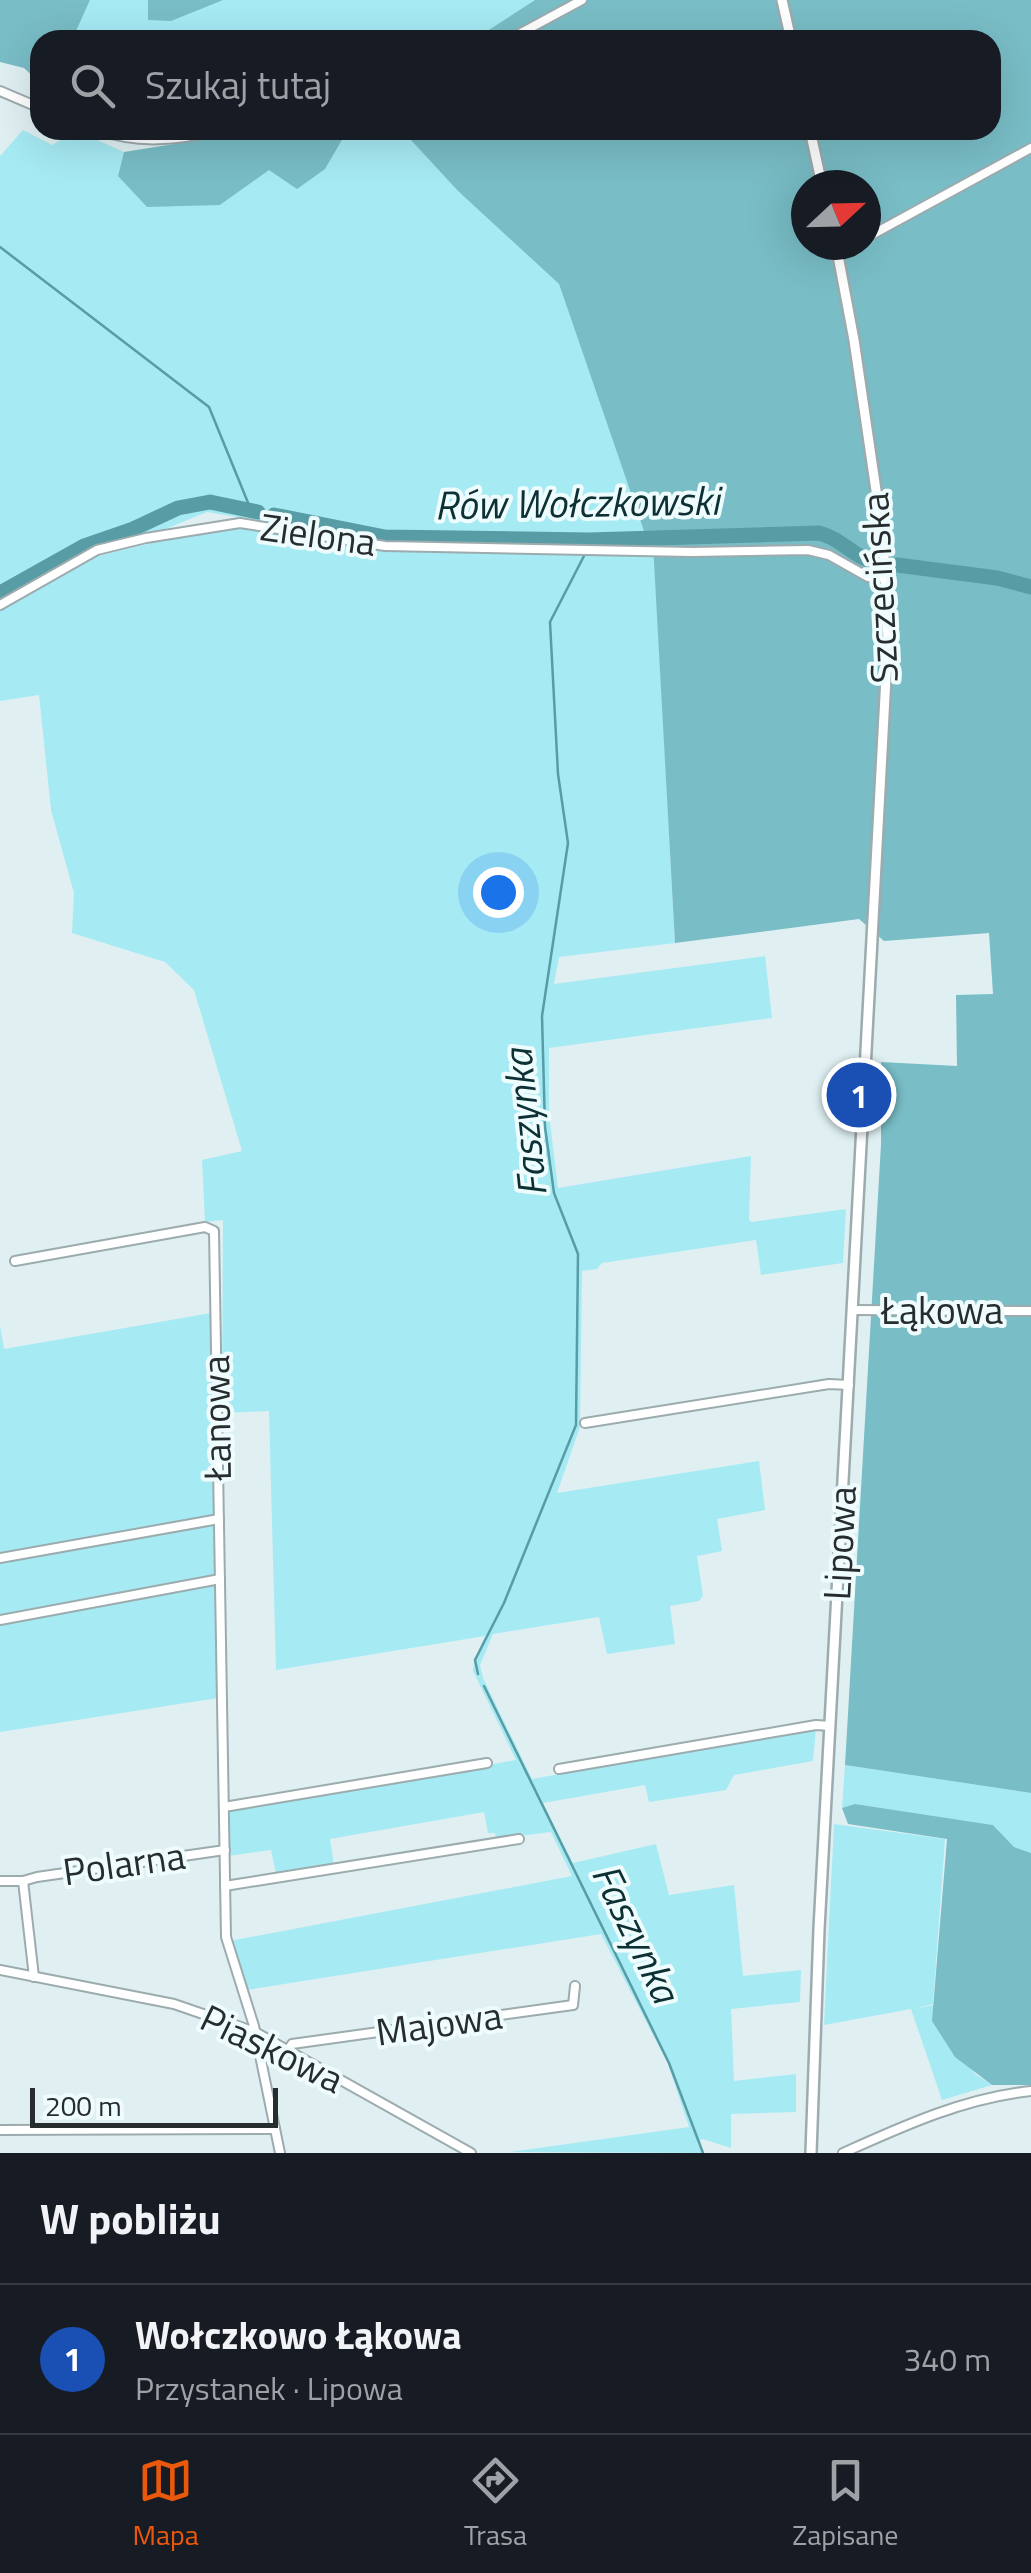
<!DOCTYPE html>
<html lang="pl">
<meta charset="utf-8">
<style>
:root{--surface:#171b24;--page:#20242c;--text:#f1f3f6;--muted:#9ea1a6;--line:#363941;--accent:#ea580c}
body{margin:0;font-family:"Titillium Web",sans-serif;background:var(--page);color:var(--text)}
.compass{position:absolute;left:791px;top:170px;width:90px;height:90px;border-radius:50%;background:var(--surface);box-shadow:0 10px 40px #0002;rotate:68deg}
.scale{position:absolute;left:30px;bottom:25px;width:248px;box-sizing:border-box;padding-left:10px;border:5px solid #272d2e;border-top:0;font-size:28px;line-height:35px;white-space:nowrap;color:#272d2e;-webkit-text-stroke:8px #effcfe;paint-order:stroke}
.you{position:absolute;left:498px;top:892px;width:35px;height:35px;margin:-25px;border:8px solid #fff;border-radius:50%;background:#1a73e8;box-shadow:0 0 0 15px #1a73e833}
.badge{display:grid;place-items:center;width:65px;height:65px;border-radius:50%;background:var(--accent);color:#fff;font-size:32px;font-weight:700}
.pin{position:absolute;translate:-50% -50%;border:5px solid #fff;box-shadow:0 2px 10px #0006}
.list{margin:0;padding:0;list-style:none}
h2{display:flex;justify-content:space-between;align-items:center;height:130px;margin:0;padding:0 40px;font-size:42px}
h2 small{font-size:32px;font-weight:400;color:var(--muted)}
.list li{display:grid;grid-template-columns:65px 1fr auto;gap:30px;align-items:center;box-sizing:border-box;height:150px;padding:0 40px;border-top:2px solid var(--line)}
.list b{display:block;font-size:38px;white-space:nowrap}
.list p{margin:0;font-size:32px;white-space:nowrap;color:var(--muted)}
.list em{font-size:32px;font-style:normal;color:var(--muted)}
.icon{flex:none;width:55px;height:55px;fill:none;stroke:currentColor;stroke-width:2;stroke-linecap:round;stroke-linejoin:round}
.map{position:relative;flex:none;width:1031px;height:2153px;overflow:hidden}
.search{position:absolute;background:var(--surface);box-shadow:0 10px 40px #0002;left:30px;right:30px;top:30px;height:110px;display:flex;align-items:center;gap:25px;box-sizing:border-box;padding:0 35px;border-radius:30px;color:var(--muted);font-size:38px}
.sheet{height:280px;background:var(--surface)}
nav{display:flex;justify-content:space-around;align-items:center;box-sizing:border-box;height:140px;border-top:2px solid var(--line);background:var(--surface);font-size:28px;color:var(--muted)}
nav a{display:grid;justify-items:center;gap:5px}
nav .on{color:var(--accent)}
.map>svg:first-child{display:block}
</style>
<div class="map">
<svg width="1031" height="2153" viewBox="0 0 1031 2153">
<rect width="100%" height="100%" fill="#e0f0f2"/>
<g fill="#a6eaf4">
<polygon points="90,0 535,0 473,40 72,40"/>
<polygon points="23,130 52,145 77,131 124,152 118,176 220,205 270,169 325,169 346,133 368,130 409,138 458,191 559,284 645,534 653,543 367,539 207,512 163,530 97,546 0,600 0,156"/>
<polygon points="234,529 271,530 372,551 654,554 675,943 559,957 554,984 765,956 772,1018 549,1048 549,1114 558,1188 751,1156 749,1220 752,1222 846,1209 843,1263 761,1275 756,1240 602,1263 597,1269 582,1271 580,1427 557,1493 759,1461 765,1510 717,1519 722,1551 697,1556 703,1596 699,1601 670,1606 675,1644 607,1654 599,1617 493,1634 480,1665 483,1678 532,1779 816,1728 813,1761 734,1775 726,1790 649,1802 645,1785 543,1803 573,1863 656,1844 669,1895 734,1885 743,1976 801,1970 800,2002 731,2009 734,2081 796,2074 796,2112 731,2114 731,2148 703,2139 697,2142 702,2153 510,2152 689,2127 668,2064 601,1934 246,1990 230,1941 572,1876 551,1832 496,1839 495,1833 488,1833 484,1812 330,1839 334,1865 276,1874 271,1850 228,1856 229,1812 516,1760 473,1671 474,1661 485,1636 276,1670 269,1411 222,1413 223,1220 205,1222 202,1160 242,1151 194,990 165,962 72,933 74,893 51,810 39,695 0,701 0,611 98,556 185,535"/>
<polygon points="211,1313 218,1698 0,1732 0,1325 4,1349"/>
<polygon points="845,1765 1031,1793 1031,1853 1014,1847 993,1825 855,1804 842,1808"/>
<polygon points="834,1824 945,1839 933,2004 914,2009 934,2005 933,2021 975,2074 992,2085 942,2100 911,2009 824,2025"/>
</g>
<g fill="#79bdc6" fill-rule="evenodd">
<polygon points="0,0 90,0 72,40 40,40 40,83 24,68 0,62"/>
<polygon points="148,0 223,0 171,21 148,20"/>
<path d="M535,0H1031V1793L845,1765L881,1144V1062L957,1066L956,995L993,994L989,933L884,941L859,919L675,943L653,544L645,534L559,284L458,191L409,138L368,130H991V40H473ZM806,185H866V245H806Z"/>
<polygon points="243,130 356,130 346,133 325,169 297,189 269,170 220,205 147,207 118,176 124,152 218,137"/>
<polygon points="855,1804 993,1825 1014,1847 1031,1853 1031,2085 992,2085 955,2057 932,2021 947,1839 848,1824 842,1808"/>
</g>
<g fill="none" stroke-linecap="round" stroke-linejoin="round">
<g stroke="#589ca5" stroke-width="2.5">
<polyline points="0,247 209,407 251,510"/>
<polyline points="587,545 589,540"/>
<polyline points="478,1674 475,1660 504,1603 576,1425 578,1254 554,1193 545,1127 542,1016 568,843 558,774 550,622 585,554"/>
<polyline points="484,1686 669,2063 703,2153"/>
</g>
<g stroke="#589ca5" stroke-width="15">
<path d="M274,515L385,537L589,540L819,533C841,538 854,558 877,563"/>
<polyline points="897,565 997,578 1031,587"/>
<polyline points="0,593 84,546 133,529 178,508 210,502 258,512"/>
</g>
<defs>
<g id="minor">
<polyline points="508,40 582,0"/>
<polyline points="0,91 40,108"/>
<path d="M99,130C136,144 179,141 216,130"/>
<polyline points="866,238 1031,148"/>
<polyline points="837,253 852,245"/>
<polyline points="0,605 97,550 146,538 240,523 385,546 692,552 808,550 829,555 868,577 886,578"/>
<polyline points="15,1261 205,1227 214,1231 226,1937 254,2026 280,2153"/>
<polyline points="853,1310 1031,1311"/>
<polyline points="585,1423 829,1384 849,1385"/>
<polyline points="0,1558 219,1519"/>
<polyline points="0,1620 220,1579"/>
<polyline points="559,1769 816,1725 830,1726"/>
<polyline points="224,1807 487,1763"/>
<polyline points="0,1881 23,1881 37,1877 225,1850"/>
<polyline points="23,1881 34,1977"/>
<polyline points="225,1886 519,1839"/>
<polyline points="0,1970 174,2004 255,2032 471,2153"/>
<polyline points="288,2050 292,2044 573,2005 575,1986"/>
<polyline points="0,2130 275,2129"/>
<path d="M843,2153C903,2126 964,2098 1031,2091"/>
</g>
<g id="tertiary">
<polyline points="782,0 791,40"/>
<polyline points="810,130 822,185"/>
<polyline points="811,2153 819,1929 888,640 883,538 854,340 836,245"/>
</g>
</defs>
<use href="#minor" stroke="#9cabae" stroke-width="12"/>
<use href="#tertiary" stroke="#9cabae" stroke-width="14"/>
<use href="#minor" stroke="#fff" stroke-width="8"/>
<use href="#tertiary" stroke="#fff" stroke-width="9"/>
</g>
<g text-anchor="middle" stroke-width="8" stroke-linejoin="round" paint-order="stroke">
<g font-size="38" fill="#272d2e" stroke="#effcfe">
<text transform="translate(318 535) rotate(8)" y="13">Zielona</text>
<text transform="translate(880 588) rotate(-93)" y="13">Szczecińska</text>
<text x="942" y="1324">Łąkowa</text>
<text transform="translate(217 1418) rotate(-91)" y="13">Łanowa</text>
<text transform="translate(840 1543) rotate(-87)" y="13">Lipowa</text>
<text transform="translate(124 1864) rotate(-8)" y="13">Polarna</text>
<text transform="translate(439 2024) rotate(-8)" y="13">Majowa</text>
<text transform="translate(272 2049) rotate(26)" y="13">Piaskowa</text>
</g>
<g font-size="40" font-style="italic" fill="#0d3035" stroke="#effcfe">
<text transform="translate(577 503) rotate(-1)" y="14">Rów Wołczkowski</text>
<text transform="translate(525 1123) rotate(-96)" y="14">Faszynka</text>
<text transform="translate(636 1933) rotate(64)" y="14">Faszynka</text>
</g>
</g>
</svg>
<svg class="compass" viewBox="-18 -18 36 36"><path d="M0-13l5 13h-10z" fill="#e53935"/><path d="M0 13l5-13h-10z" fill="#9ea1a6"/></svg>
<div class="scale">200 m</div>
<div class="you"></div>
<div class="pin badge" style="left:859px;top:1095px;background:#1a4fb4">1</div>
<div class="search"><svg class="icon" aria-label="search" viewBox="0 0 24 24"><circle cx="10" cy="10" r="6"/><path d="M15 15l6 6"/></svg>Szukaj tutaj</div>
</div>
<section class="sheet">
<h2>W pobliżu<small></small></h2>
<ul class="list">
<li><span class="badge" style="background:#1a4fb4">1</span><div><b>Wołczkowo Łąkowa</b><p>Przystanek · Lipowa</p></div><em>340 m</em></li>
</ul>
</section>
<nav>
<a class="on"><svg class="icon" aria-label="map" viewBox="0 0 24 24"><path d="M3 6l6-2 6 2 6-2v14l-6 2-6-2-6 2zM9 4v14M15 6v14"/></svg>Mapa</a>
<a><svg class="icon" aria-label="directions" viewBox="0 0 24 24"><path d="M12 3l9 9-9 9-9-9zM9 14v-3h6M13 9l2 2-2 2"/></svg>Trasa</a>
<a><svg class="icon" aria-label="saved" viewBox="0 0 24 24"><path d="M7 4h10v16l-5-4-5 4z"/></svg>Zapisane</a>
</nav>
